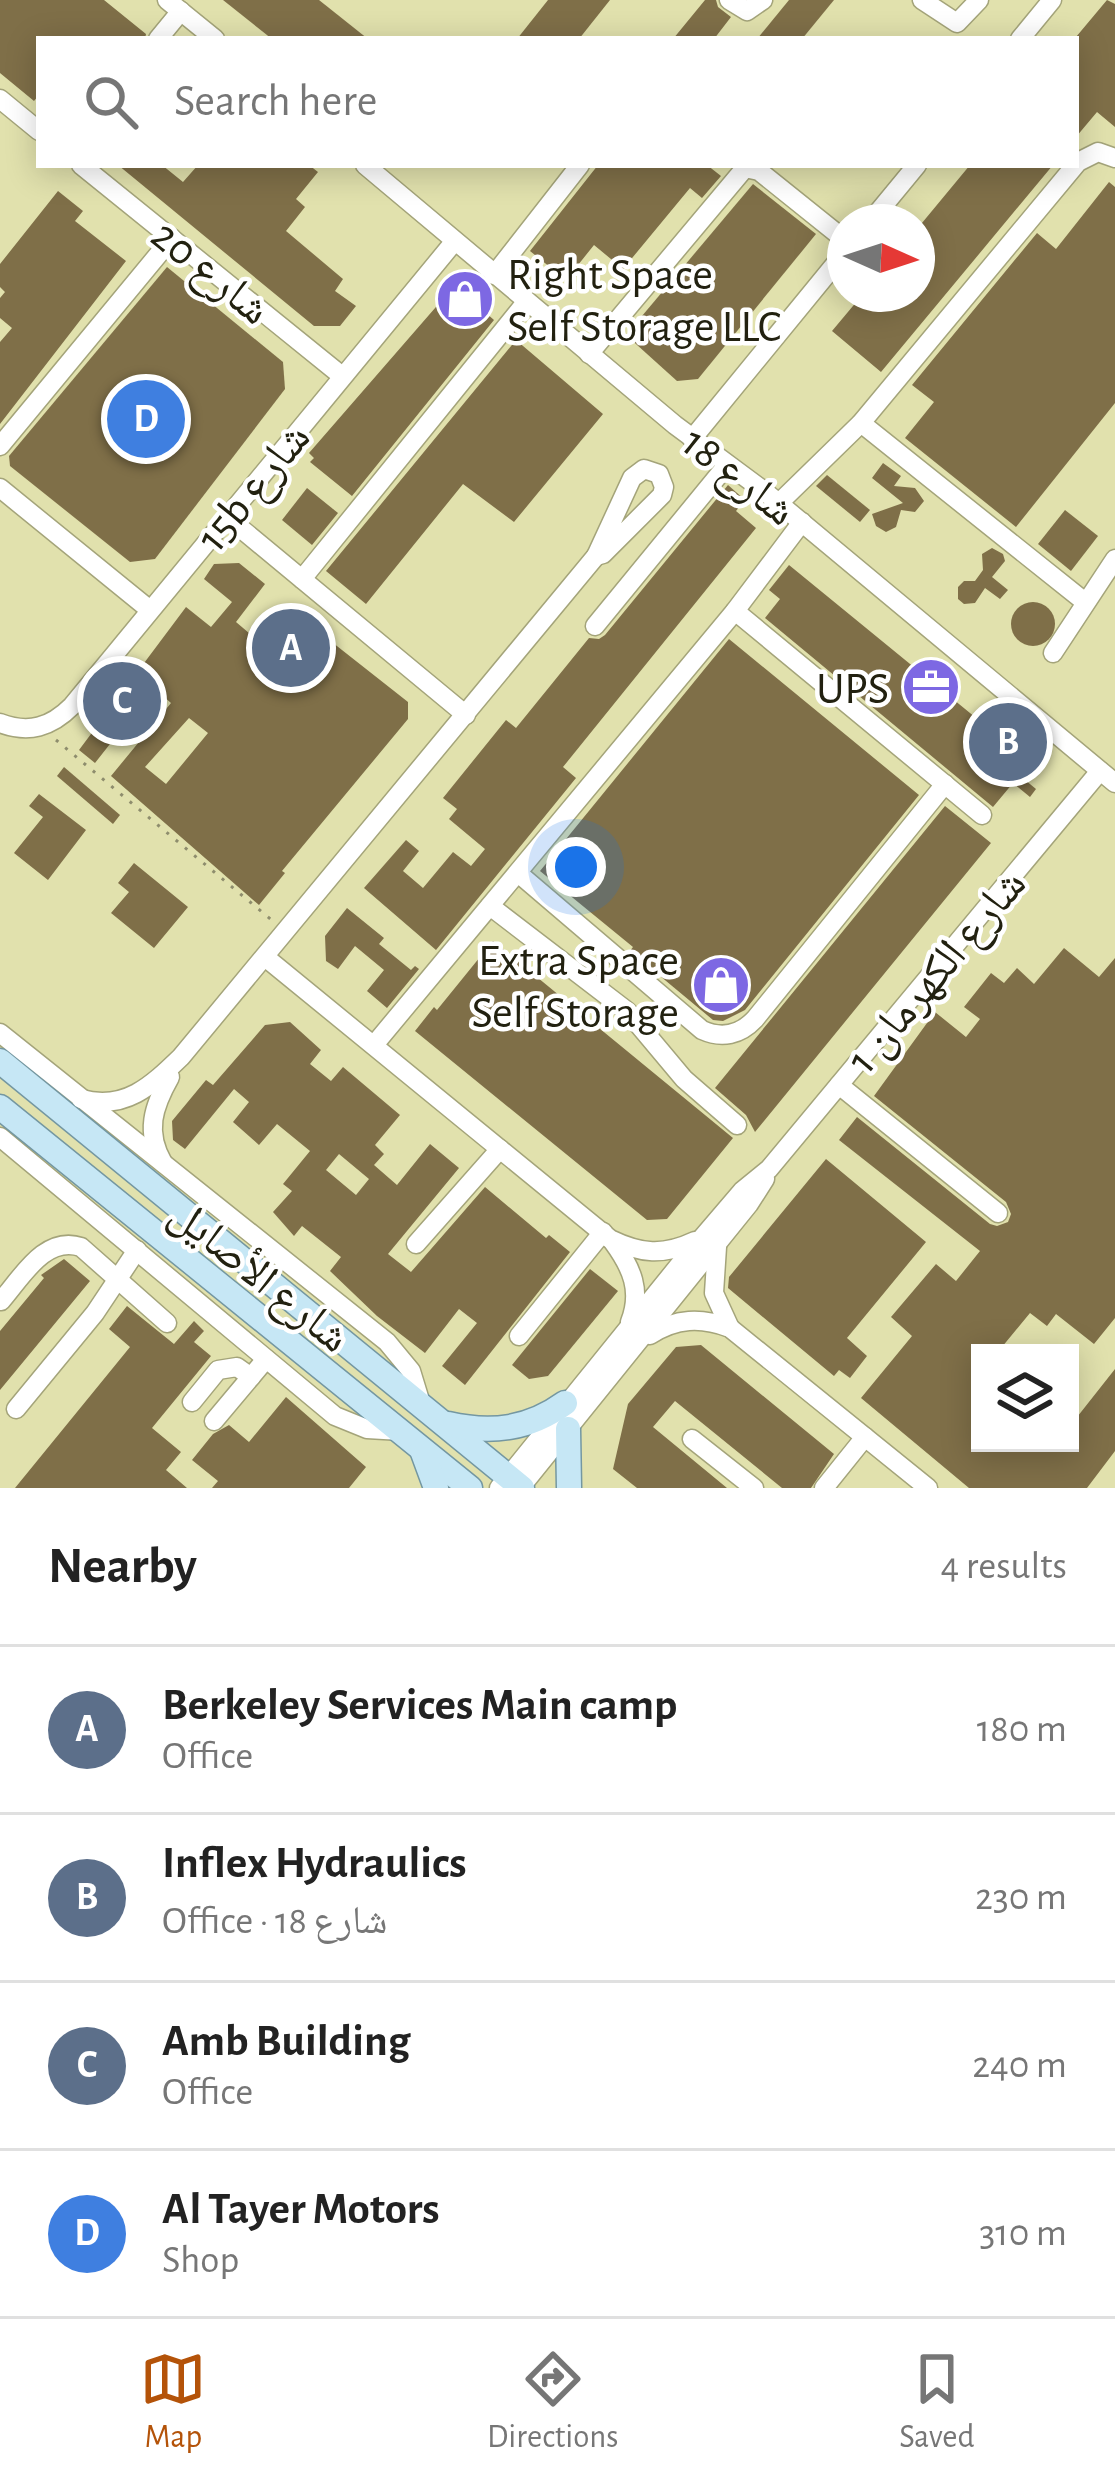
<!DOCTYPE html>
<meta charset="utf-8">
<style>
:root{--surface:#fff;--page:#f2f2f2;--text:#222;--muted:#767676;--line:#e0e0e0;--accent:#b45309}
body{margin:0;font-family:"Alegreya Sans","Noto Naskh Arabic",sans-serif;background:var(--page);color:var(--text)}
.controls{position:absolute;right:36px;bottom:36px;display:grid;overflow:hidden;border-radius:0px;box-shadow:0 6px 30px #0003}
.controls button{width:108px;height:108px;display:grid;place-items:center;padding:0;border:0;border-bottom:3px solid var(--line);background:var(--surface);color:var(--text);font:60px sans-serif}
.compass{position:absolute;left:827px;top:204px;width:108px;height:108px;border-radius:50%;background:var(--surface);box-shadow:0 6px 30px #0003;rotate:93deg}
.you{position:absolute;left:576px;top:867px;width:42px;height:42px;margin:-30px;border:9px solid #fff;border-radius:50%;background:#1a73e8;box-shadow:0 0 0 18px #1a73e833}
.badge{display:grid;place-items:center;width:78px;height:78px;border-radius:50%;background:var(--accent);color:#fff;font-size:39px;font-weight:700}
.pin{position:absolute;translate:-50% -50%;border:6px solid #fff;box-shadow:0 3px 12px #0006}
.list{margin:0;padding:0;list-style:none}
h2{display:flex;justify-content:space-between;align-items:center;height:156px;margin:0;padding:0 48px;font-size:51px}
h2 small{font-size:39px;font-weight:400;color:var(--muted)}
.list li{display:grid;grid-template-columns:78px 1fr auto;gap:36px;align-items:center;box-sizing:border-box;height:168px;padding:0 48px;border-top:3px solid var(--line)}
.list b{display:block;font-size:45px;white-space:nowrap}
.list p{margin:0;font-size:39px;white-space:nowrap;color:var(--muted)}
.list em{font-size:39px;font-style:normal;color:var(--muted)}
.icon{flex:none;width:66px;height:66px;fill:none;stroke:currentColor;stroke-width:2;stroke-linecap:round;stroke-linejoin:round}
.map{position:relative;flex:none;width:1115px;height:1488px;overflow:hidden}
.search{position:absolute;background:var(--surface);box-shadow:0 6px 30px #0003;left:36px;right:36px;top:36px;height:132px;display:flex;align-items:center;gap:30px;box-sizing:border-box;padding:0 42px;border-radius:0px;color:var(--muted);font-size:45px}
.sheet{height:828px;background:var(--surface)}
nav{display:flex;justify-content:space-around;align-items:center;box-sizing:border-box;height:168px;border-top:3px solid var(--line);background:var(--surface);font-size:33px;color:var(--muted)}
nav a{display:grid;justify-items:center;gap:6px}
nav .on{color:var(--accent)}
.map>svg:first-child{display:block}
</style>
<div class="map">
<svg width="1115" height="1488" viewBox="0 0 1115 1488">
<rect width="100%" height="100%" fill="#ececbf"/>
<path fill="#e1e1ad" fill-rule="evenodd" d="M0,0H1115V1488H0ZM39,39H1076V165H39ZM845,222H917V294H845ZM980,1353H1070V1443H980Z"/>
<g fill="#7f6f48" fill-rule="evenodd">
<polygon points="0,0 104,0 146,34 145,39 39,39 39,95 34,101 0,73"/>
<polygon points="223,0 319,0 368,39 272,39"/>
<polygon points="548,0 610,0 579,39 517,39"/>
<polygon points="705,0 716,0 718,7 731,17 714,39 673,39"/>
<polygon points="789,0 834,0 802,39 757,39"/>
<polygon points="1107,0 1115,4 1115,127 1097,112 1076,137 1076,37"/>
<polygon points="118,165 162,165 183,182 198,165 309,165 318,172 296,199 305,207 286,231 343,279 335,291 356,306 340,326 314,326"/>
<polygon points="598,165 707,165 721,176 702,198 690,188 623,269 594,245 566,280 530,251"/>
<polygon points="970,165 1053,165 881,372 832,331 863,294 917,294 917,229"/>
<polygon points="1109,182 1115,187 1115,403 1016,527 905,438 934,402 912,385 1037,233 1056,249"/>
<polygon points="753,184 816,234 698,379 677,381 626,335"/>
<polygon points="58,191 83,211 75,221 126,261 0,424 0,342 12,328 0,318 0,298 5,292 0,287 0,264"/>
<polygon points="167,267 283,362 285,389 155,559 130,562 10,466 9,456"/>
<polygon points="470,299 494,320 352,496 310,462 314,458 309,453 442,300"/>
<polygon points="516,340 603,414 514,522 463,484 366,604 326,571"/>
<polygon points="883,463 901,476 894,486 915,488 924,501 915,512 901,510 896,527 886,532 876,526 872,514 903,503 872,478"/>
<polygon points="827,475 870,510 860,522 816,486"/>
<polygon points="728,485 745,500 736,511 756,528 563,767 576,778 436,950 364,888 406,840 419,851 403,871 423,888 453,852 471,866 485,849 449,819 457,809 443,798 506,720 516,728 589,638 599,639 605,635"/>
<polygon points="307,488 338,513 312,545 282,520"/>
<polygon points="1065,510 1098,536 1071,571 1038,544"/>
<polygon points="992,548 1003,554 1005,561 992,577 1008,590 1000,599 985,588 975,603 964,604 958,599 958,587 964,581 975,581 983,570 982,554"/>
<path d="M239,563L265,584L236,622L268,649L289,624L320,649L328,639L408,702V719L282,871L285,873L259,905L111,776L171,703L154,688L95,763L79,750L186,607L211,627L232,602L204,579L214,564ZM189,718L208,733L166,784L145,767Z"/>
<polygon points="789,565 1030,762 1019,775 1036,789 1030,797 1013,783 993,807 765,618 780,599 769,590"/>
<circle cx="1033" cy="624" r="22"/>
<polygon points="729,639 919,795 745,1010 723,1021 713,1020 630,951 633,947 540,871"/>
<polygon points="64,767 120,815 113,824 57,776"/>
<polygon points="39,794 86,830 48,880 14,853 43,817 29,806"/>
<polygon points="945,806 991,843 755,1132 746,1115 715,1088"/>
<polygon points="134,863 188,907 154,948 111,913 129,892 118,883"/>
<polygon points="347,908 384,938 379,944 411,970 415,966 419,969 387,1008 367,991 384,970 355,946 338,969 326,961 325,936"/>
<polygon points="493,941 733,1138 667,1219 647,1220 415,1031 434,1007 437,1010"/>
<polygon points="1064,948 1099,977 1115,958 1115,1318 1094,1344 1056,1314 1047,1326 1030,1313 997,1353 980,1353 980,1443 1070,1443 1070,1426 1115,1369 1115,1451 1087,1488 969,1488 861,1398 912,1336 891,1317 936,1264 956,1281 980,1251 839,1140 857,1117 990,1224 997,1226 1008,1222 1011,1214 1006,1202 874,1096 935,1012 966,1037 980,1019 964,1007 991,973 1004,983 1017,968 1034,984"/>
<path d="M290,1022L321,1050L310,1064L331,1081L343,1067L400,1115L375,1145L384,1154L374,1165L397,1185L430,1144L459,1168L388,1254L411,1272L485,1187L546,1238L549,1235L570,1252L465,1385L442,1366L477,1323L459,1309L425,1353L377,1316L330,1271L341,1257L302,1226L294,1236L273,1212L292,1191L283,1184L310,1151L277,1124L259,1145L233,1122L249,1102L234,1089L185,1149L173,1140L172,1121L206,1080L213,1085L265,1025ZM339,1154L369,1179L356,1195L326,1170Z"/>
<polygon points="826,1159 926,1242 847,1338 867,1356 850,1378 839,1370 834,1376 728,1288 729,1277"/>
<polygon points="64,1259 90,1281 0,1390 0,1331 44,1278 41,1275"/>
<polygon points="590,1269 618,1291 548,1376 529,1379 512,1365"/>
<polygon points="127,1306 174,1344 194,1321 204,1331 194,1342 211,1356 152,1428 181,1452 166,1470 187,1488 15,1488 130,1347 109,1329"/>
<polygon points="701,1345 834,1454 811,1488 782,1488 675,1401 653,1427 727,1488 637,1488 613,1469 628,1404 676,1347"/>
<polygon points="286,1397 366,1467 349,1488 212,1488 218,1481 192,1460 213,1434 229,1425 249,1442"/>
</g>
<g fill="none" stroke-linecap="round" stroke-linejoin="round">
<defs>
<g id="minor">
<polyline points="167,0 215,39"/>
<polyline points="729,0 747,11 763,0"/>
<polyline points="922,0 957,23 979,0"/>
<polyline points="158,39 181,11"/>
<polyline points="1020,39 1052,0"/>
<polyline points="0,99 39,131"/>
<polyline points="81,165 342,376"/>
<polyline points="365,165 675,425 764,491 1115,783"/>
<polyline points="870,222 917,165"/>
<polyline points="494,275 580,165"/>
<polyline points="589,354 745,168 759,171 845,240"/>
<polyline points="861,423 1085,602"/>
<polyline points="692,439 845,252"/>
<polyline points="0,446 172,238"/>
<polygon points="644,469 659,474 664,487 662,495 603,554 596,556 632,478"/>
<polyline points="0,488 150,610"/>
<polyline points="779,503 861,423 1078,162 1098,152 1115,158"/>
<polyline points="227,517 466,715"/>
<polyline points="302,579 527,301"/>
<polyline points="735,611 982,815"/>
<polyline points="595,626 727,465"/>
<polyline points="1053,653 1115,559"/>
<path d="M0,723C29,734 51,727 72,706L454,242"/>
<path d="M518,873L702,1030C722,1039 740,1035 755,1019L945,784"/>
<polyline points="490,906 627,1011 684,1079 737,1125"/>
<path d="M265,957L610,1239C641,1254 663,1256 695,1241"/>
<polyline points="0,1033 387,1342 411,1371 422,1407"/>
<polyline points="374,1045 735,611 802,522"/>
<polyline points="839,1085 998,1213"/>
<path d="M81,1099C125,1111 151,1086 181,1057L596,556"/>
<polyline points="0,1137 335,1416 367,1429 401,1431"/>
<path d="M163,1163C145,1132 153,1107 170,1077"/>
<path d="M613,1242C632,1268 642,1291 630,1322"/>
<polyline points="416,1244 500,1149"/>
<polyline points="717,1247 714,1293 730,1328"/>
<path d="M1,1301C22,1277 45,1235 81,1247L167,1323"/>
<path d="M650,1335C676,1318 701,1317 730,1328L928,1488"/>
<polyline points="519,1336 603,1232"/>
<polyline points="192,1402 218,1370 237,1367 251,1377"/>
<polyline points="16,1409 95,1313 137,1250"/>
<polyline points="214,1421 266,1359"/>
<polyline points="692,1439 754,1488"/>
<polyline points="499,1488 689,1253 742,1191 769,1169 1100,771"/>
<polyline points="520,1488 749,1204 765,1179"/>
<polyline points="824,1488 865,1437"/>
</g>
<g id="major">
<polyline points="0,1061 522,1488"/>
<polyline points="0,1107 470,1488"/>
<path d="M448,1424C492,1434 529,1429 565,1403"/>
<polyline points="568,1429 569,1488"/>
<polyline points="422,1450 436,1488"/>
</g>
</defs>
<use href="#minor" stroke="#a4a47a" stroke-width="21"/>
<use href="#major" stroke="#7497a1" stroke-width="27"/>
<polyline stroke="#8e8d6d" stroke-width="3" stroke-dasharray="3 9" stroke-linecap="butt" points="56,740 274,922"/>
<use href="#minor" stroke="#fff" stroke-width="18"/>
<use href="#major" stroke="#c6e7f5" stroke-width="24"/>
</g>
<defs>
<symbol id="shop-disc" viewBox="-11 -11 22 22"><circle r="9.5" fill="#7d68e3" stroke="#fff"/><path d="M-5-2.5h2.3a2.7 3.5 0 0 1 5.4 0H5L5.5 6h-11ZM-1.5-2.5h3a1.5 2.3 0 0 0-3 0Z" fill="#fff"/></symbol>
<symbol id="office-disc" viewBox="-11 -11 22 22"><circle r="9.5" fill="#7d68e3" stroke="#fff"/><path d="M-6-3h4V-5.5h4V-3h4V5H-6ZM-1-4.5V-3h2v-1.5ZM-6 0V1H6V0Z" fill="#fff"/></symbol>
</defs>
<g fill-rule="evenodd">
<use href="#shop-disc" x="432" y="266" width="66" height="66"/>
<use href="#office-disc" x="898" y="654" width="66" height="66"/>
<use href="#shop-disc" x="688" y="952" width="66" height="66"/>
</g>
<g text-anchor="middle" stroke-width="9" stroke-linejoin="round" paint-order="stroke">
<g font-size="45" fill="#222110" stroke="#fff">
<text transform="translate(212 271) rotate(39)" y="16">شارع 20</text>
<text transform="translate(740 475) rotate(38)" y="16">شارع 18</text>
<text transform="translate(252 486) rotate(-51)" y="16">15b شارع</text>
<text transform="translate(935 970) rotate(-50)" y="16">شارع الكهرمان 1</text>
<text transform="translate(261 1274) rotate(39)" y="16">شارع الأصايل</text>
</g>
<g font-size="45" fill="#222110" stroke="#fff" text-anchor="end">
<text x="507" y="289" text-anchor="start">Right Space<tspan x="507" dy="52">Self Storage LLC</tspan></text>
<text x="889" y="703">UPS</text>
<text x="679" y="975">Extra Space<tspan x="679" dy="52">Self Storage</tspan></text>
</g>
</g>
</svg>
<div class="controls">
<button><svg class="icon" aria-label="layers" viewBox="0 0 24 24"><path d="M12 4l9 5-9 5-9-5zM3 14l9 5 9-5"/></svg></button>
</div>
<svg class="compass" viewBox="-18 -18 36 36"><path d="M0-13l5 13h-10z" fill="#e53935"/><path d="M0 13l5-13h-10z" fill="#767676"/></svg>
<div class="you"></div>
<div class="pin badge" style="left:291px;top:648px;background:#5c6f8a">A</div>
<div class="pin badge" style="left:1008px;top:742px;background:#5c6f8a">B</div>
<div class="pin badge" style="left:122px;top:701px;background:#5c6f8a">C</div>
<div class="pin badge" style="left:146px;top:419px;background:#3f7fe0">D</div>
<div class="search"><svg class="icon" aria-label="search" viewBox="0 0 24 24"><circle cx="10" cy="10" r="6"/><path d="M15 15l6 6"/></svg>Search here</div>
</div>
<section class="sheet">
<h2>Nearby<small>4 results</small></h2>
<ul class="list">
<li><span class="badge" style="background:#5c6f8a">A</span><div><b>Berkeley Services Main camp</b><p>Office</p></div><em>180 m</em></li>
<li><span class="badge" style="background:#5c6f8a">B</span><div><b>Inflex Hydraulics</b><p>Office · شارع 18</p></div><em>230 m</em></li>
<li><span class="badge" style="background:#5c6f8a">C</span><div><b>Amb Building</b><p>Office</p></div><em>240 m</em></li>
<li><span class="badge" style="background:#3f7fe0">D</span><div><b>Al Tayer Motors</b><p>Shop</p></div><em>310 m</em></li>
</ul>
</section>
<nav>
<a class="on"><svg class="icon" aria-label="map" viewBox="0 0 24 24"><path d="M3 6l6-2 6 2 6-2v14l-6 2-6-2-6 2zM9 4v14M15 6v14"/></svg>Map</a>
<a><svg class="icon" aria-label="directions" viewBox="0 0 24 24"><path d="M12 3l9 9-9 9-9-9zM9 14v-3h6M13 9l2 2-2 2"/></svg>Directions</a>
<a><svg class="icon" aria-label="saved" viewBox="0 0 24 24"><path d="M7 4h10v16l-5-4-5 4z"/></svg>Saved</a>
</nav>
